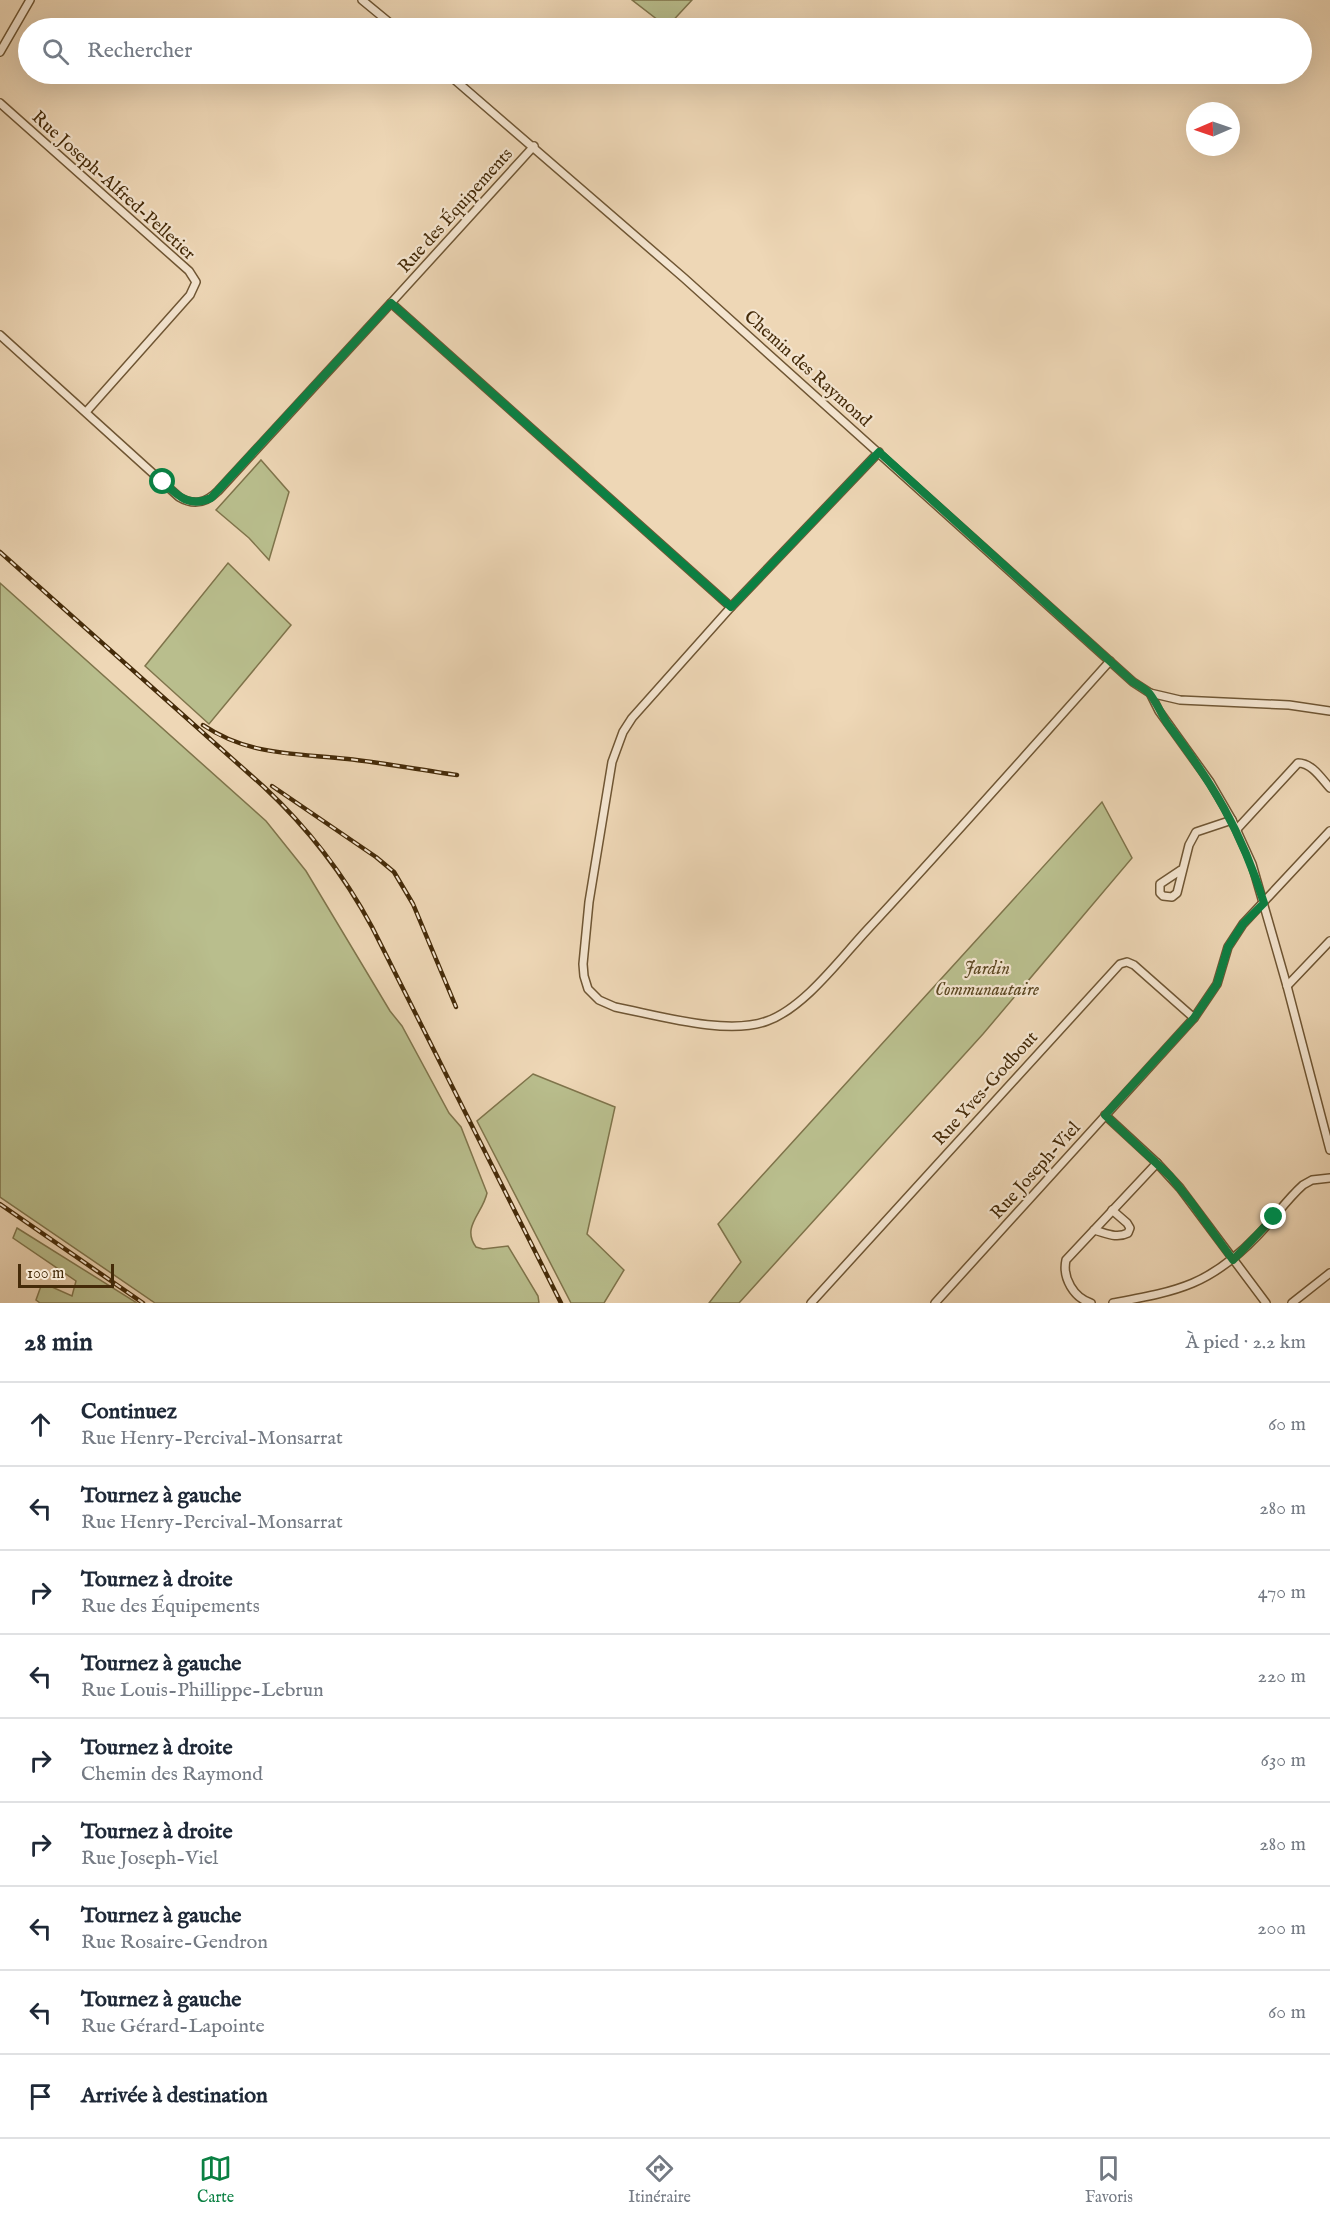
<!DOCTYPE html>
<html lang="fr">
<meta charset="utf-8">
<style>
:root{--surface:#fff;--page:#f6f6f7;--text:#1f2937;--muted:#747a83;--line:#e0e1e3;--accent:#0b8043}
body{margin:0;font-family:"IM FELL English",serif;background:var(--page);color:var(--text)}
.compass{position:absolute;left:1186px;top:102px;width:54px;height:54px;border-radius:50%;background:var(--surface);box-shadow:0 6px 24px #0002;rotate:268deg}
.scale{position:absolute;left:18px;bottom:15px;width:96px;box-sizing:border-box;padding-left:6px;border:3px solid #452b09;border-top:0;font-size:16px;line-height:21px;white-space:nowrap;color:#452b09;-webkit-text-stroke:4px #f4e5d0;paint-order:stroke}
.stop{position:absolute;width:18px;height:18px;margin:-14px;border:4px solid #0b8043;border-radius:50%;background:#fff}
.stop.end{background:#0b8043;border-color:#fff;box-shadow:0 2px 6px #0008}
.list{margin:0;padding:0;list-style:none}
h2{display:flex;justify-content:space-between;align-items:center;height:78px;margin:0;padding:0 24px;font-size:26px}
h2 small{font-size:20px;font-weight:400;color:var(--muted)}
.list li{display:grid;grid-template-columns:39px 1fr auto;gap:18px;align-items:center;box-sizing:border-box;height:84px;padding:0 24px;border-top:2px solid var(--line)}
.list b{display:block;font-size:22px;white-space:nowrap}
.list p{margin:0;font-size:20px;white-space:nowrap;color:var(--muted)}
.list em{font-size:20px;font-style:normal;color:var(--muted)}
.icon{flex:none;width:33px;height:33px;fill:none;stroke:currentColor;stroke-width:2;stroke-linecap:round;stroke-linejoin:round}
.map{position:relative;flex:none;width:1330px;height:1303px;overflow:hidden}
.search{position:absolute;background:var(--surface);box-shadow:0 6px 24px #0002;left:18px;right:18px;top:18px;height:66px;display:flex;align-items:center;gap:15px;box-sizing:border-box;padding:0 21px;border-radius:33px;color:var(--muted);font-size:22px}
.sheet{height:834px;background:var(--surface)}
nav{display:flex;justify-content:space-around;align-items:center;box-sizing:border-box;height:84px;border-top:2px solid var(--line);background:var(--surface);font-size:16px;color:var(--muted)}
nav a{display:grid;justify-items:center;gap:3px}
nav .on{color:var(--accent)}
.map>svg:first-child{display:block}
</style>
<div class="map">
<svg width="1330" height="1303" viewBox="0 0 1330 1303">
<rect width="100%" height="100%" fill="#eed7b6"/>
<filter id="stains"><feTurbulence type="fractalNoise" baseFrequency=".00333" numOctaves="4"/><feColorMatrix values="0 0 0 0 .2 0 0 0 0 .09 0 0 0 0 .02 0 0 0 .5 -.17"/></filter>
<radialGradient id="worn" r=".72"><stop offset=".6" stop-color="#630" stop-opacity="0"/><stop offset="1" stop-color="#630" stop-opacity=".3"/></radialGradient>
<g fill="#b9be8d" stroke="#7f744b" stroke-width="1.5">
<polygon points="632,0 692,0 667,27"/>
<polygon points="261,460 289,492 269,560 249,538 216,510"/>
<polygon points="228,563 291,625 209,724 145,666"/>
<path d="M0,583L266,821L306,871L390,1011L402,1026L449,1113L461,1127L487,1193C483,1213 461,1227 476,1247L483,1249L508,1246L538,1296L539,1303H155L0,1197Z"/>
<polygon points="1102,802 1132,858 983,1034 739,1303 709,1303 741,1262 718,1224"/>
<polygon points="533,1074 615,1107 587,1234 624,1270 604,1303 571,1303 477,1121"/>
<polygon points="17,1228 137,1303 40,1303 36,1300 41,1286 52,1287 72,1296 76,1281 13,1238"/>
</g>
<g fill="none" stroke-linecap="round" stroke-linejoin="round">
<defs>
<g id="minor">
<polyline points="362,0 396,28"/>
<polyline points="0,52 30,0"/>
<polyline points="448,74 684,278 1133,682 1150,693 1159,711 1210,782 1232,820 1252,864 1287,986 1330,1150"/>
<polyline points="0,103 189,271 196,282 190,295 86,412"/>
<polyline points="534,146 391,303 731,607"/>
<path d="M0,335L179,497C194,506 206,503 218,491L391,303"/>
<path d="M879,452L731,607L632,718L623,732L612,762L589,902L583,964L584,976L588,989L599,1000L615,1007C657,1015 727,1036 767,1021C804,1008 840,959 867,930C949,842 1029,751 1110,661"/>
<polyline points="1150,693 1180,700 1289,705 1330,711"/>
<path d="M1237,829L1298,763C1312,763 1321,778 1330,788"/>
<polyline points="1181,870 1160,884 1160,893 1163,896 1172,897 1177,893 1189,845 1196,832 1232,820"/>
<polyline points="1287,986 1330,941"/>
<polyline points="1105,1115 1157,1163 1180,1188 1266,1303"/>
<path d="M1094,1230C1106,1233 1116,1239 1128,1233L1130,1228L1127,1223L1112,1210"/>
<polyline points="811,1303 1120,964 1127,962 1134,965 1194,1018"/>
<polyline points="935,1303 1194,1018 1217,984 1228,947 1243,924 1330,831"/>
<path d="M1091,1303C1074,1298 1062,1278 1066,1260L1157,1163"/>
<path d="M1113,1303C1177,1291 1209,1286 1257,1236C1273,1220 1286,1200 1303,1185L1312,1180L1330,1178"/>
<polyline points="1292,1303 1330,1273"/>
</g>
</defs>
<use href="#minor" stroke="#6f5634" stroke-width="10"/>
<use href="#minor" stroke="#f4e5d0" stroke-width="7"/>
<defs>
<g id="rail">
<path d="M0,552L264,787C309,829 343,873 372,927L561,1303"/>
<path d="M203,725C249,756 295,753 348,759C384,763 421,770 457,775"/>
<polyline points="272,786 376,857 394,872 413,904 456,1007"/>
<polyline points="0,1204 143,1303"/>
</g>
</defs>
<use href="#rail" stroke="#452b09" stroke-width="4.5"/>
<use href="#rail" stroke="#f4e5d0" stroke-width="2" stroke-dasharray="7" stroke-linecap="butt"/>
</g>
<g fill="none" stroke-linecap="round" stroke-linejoin="round">
<path stroke="#0b8043" stroke-width="8" d="M163,482C178,496 189,508 211,498L391,303L731,607L879,452L1133,682C1138,685 1144,688 1148,692C1153,696 1162,715 1167,723C1213,784 1241,830 1264,903L1243,924L1228,947L1217,984L1194,1018L1105,1115L1170,1176L1191,1202L1233,1260L1274,1217"/>
</g>
<g text-anchor="middle" stroke-width="4.5" stroke-linejoin="round" paint-order="stroke">
<g font-size="18" fill="#452b09" stroke="#f4e5d0">
<text transform="translate(114 185) rotate(42)" y="6">Rue Joseph-Alfred-Pelletier</text>
<text transform="translate(455 210) rotate(-48)" y="6">Rue des Équipements</text>
<text transform="translate(808 368) rotate(42)" y="6">Chemin des Raymond</text>
<text transform="translate(985 1088) rotate(-48)" y="6">Rue Yves-Godbout</text>
<text transform="translate(1035 1170) rotate(-48)" y="6">Rue Joseph-Viel</text>
</g>
<g font-size="18" font-style="italic" fill="#5c4823" stroke="#f4e5d0">
<text x="987" y="974">Jardin<tspan x="987" dy="21">Communautaire</tspan></text>
</g>
</g>
<rect width="100%" height="100%" filter="url(#stains)"/>
<rect width="100%" height="100%" fill="url(#worn)"/>
</svg>
<svg class="compass" viewBox="-18 -18 36 36"><path d="M0-13l5 13h-10z" fill="#e53935"/><path d="M0 13l5-13h-10z" fill="#747a83"/></svg>
<div class="scale">100 m</div>
<div class="stop" style="left:163px;top:482px"></div>
<div class="stop end" style="left:1274px;top:1217px"></div>
<div class="search"><svg class="icon" aria-label="search" viewBox="0 0 24 24"><circle cx="10" cy="10" r="6"/><path d="M15 15l6 6"/></svg>Rechercher</div>
</div>
<section class="sheet">
<h2>28 min<small>À pied · 2.2 km</small></h2>
<ul class="list">
<li><svg class="icon" aria-label="ahead" viewBox="0 0 24 24"><path d="M12 20V5M6 11l6-6 6 6"/></svg><div><b>Continuez</b><p>Rue Henry-Percival-Monsarrat</p></div><em>60 m</em></li>
<li><svg class="icon" aria-label="left" viewBox="0 0 24 24"><path d="M17 20v-9H6M10 6l-5 5 5 5"/></svg><div><b>Tournez à gauche</b><p>Rue Henry-Percival-Monsarrat</p></div><em>280 m</em></li>
<li><svg class="icon" aria-label="right" viewBox="0 0 24 24"><path d="M7 20v-9h11M14 6l5 5-5 5"/></svg><div><b>Tournez à droite</b><p>Rue des Équipements</p></div><em>470 m</em></li>
<li><svg class="icon" aria-label="left" viewBox="0 0 24 24"><path d="M17 20v-9H6M10 6l-5 5 5 5"/></svg><div><b>Tournez à gauche</b><p>Rue Louis-Phillippe-Lebrun</p></div><em>220 m</em></li>
<li><svg class="icon" aria-label="right" viewBox="0 0 24 24"><path d="M7 20v-9h11M14 6l5 5-5 5"/></svg><div><b>Tournez à droite</b><p>Chemin des Raymond</p></div><em>630 m</em></li>
<li><svg class="icon" aria-label="right" viewBox="0 0 24 24"><path d="M7 20v-9h11M14 6l5 5-5 5"/></svg><div><b>Tournez à droite</b><p>Rue Joseph-Viel</p></div><em>280 m</em></li>
<li><svg class="icon" aria-label="left" viewBox="0 0 24 24"><path d="M17 20v-9H6M10 6l-5 5 5 5"/></svg><div><b>Tournez à gauche</b><p>Rue Rosaire-Gendron</p></div><em>200 m</em></li>
<li><svg class="icon" aria-label="left" viewBox="0 0 24 24"><path d="M17 20v-9H6M10 6l-5 5 5 5"/></svg><div><b>Tournez à gauche</b><p>Rue Gérard-Lapointe</p></div><em>60 m</em></li>
<li><svg class="icon" aria-label="arrive" viewBox="0 0 24 24"><path d="M6 21V4h12l-3 4 3 4H6"/></svg><div><b>Arrivée à destination</b></div></li>
</ul>
</section>
<nav>
<a class="on"><svg class="icon" aria-label="map" viewBox="0 0 24 24"><path d="M3 6l6-2 6 2 6-2v14l-6 2-6-2-6 2zM9 4v14M15 6v14"/></svg>Carte</a>
<a><svg class="icon" aria-label="directions" viewBox="0 0 24 24"><path d="M12 3l9 9-9 9-9-9zM9 14v-3h6M13 9l2 2-2 2"/></svg>Itinéraire</a>
<a><svg class="icon" aria-label="saved" viewBox="0 0 24 24"><path d="M7 4h10v16l-5-4-5 4z"/></svg>Favoris</a>
</nav>
